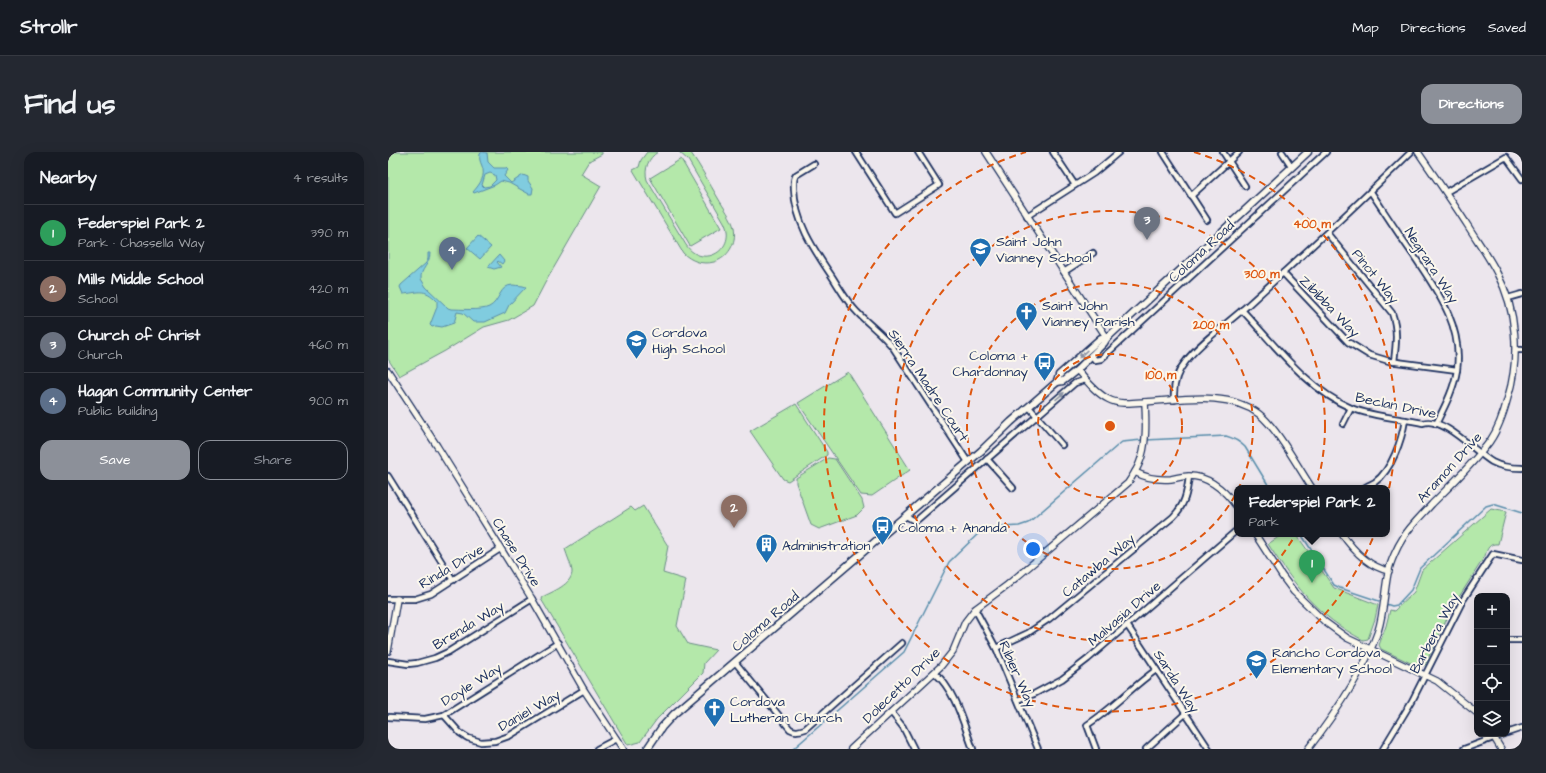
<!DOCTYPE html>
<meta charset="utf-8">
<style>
:root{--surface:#171b24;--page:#242831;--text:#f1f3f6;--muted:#9ea1a6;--line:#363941;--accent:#8c9099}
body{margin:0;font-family:"Architects Daughter",sans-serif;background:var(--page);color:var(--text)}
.controls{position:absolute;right:12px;bottom:12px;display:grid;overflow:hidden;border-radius:8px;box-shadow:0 4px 16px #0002}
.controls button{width:36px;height:36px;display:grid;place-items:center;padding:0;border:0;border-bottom:1px solid var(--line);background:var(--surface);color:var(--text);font:20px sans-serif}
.you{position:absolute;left:645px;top:397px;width:14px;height:14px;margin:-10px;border:3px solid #fff;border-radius:50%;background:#1a73e8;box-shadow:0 0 0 6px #1a73e833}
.badge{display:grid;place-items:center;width:26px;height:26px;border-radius:50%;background:var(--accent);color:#fff;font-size:13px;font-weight:700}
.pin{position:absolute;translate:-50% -33px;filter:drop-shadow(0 1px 2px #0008)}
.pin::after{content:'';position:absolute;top:21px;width:14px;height:12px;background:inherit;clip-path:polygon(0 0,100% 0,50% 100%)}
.popup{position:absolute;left:846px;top:333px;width:156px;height:52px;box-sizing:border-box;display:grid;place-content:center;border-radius:8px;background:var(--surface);filter:drop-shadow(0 1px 3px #0005);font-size:13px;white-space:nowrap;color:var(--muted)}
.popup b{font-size:15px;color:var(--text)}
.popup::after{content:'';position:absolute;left:50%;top:100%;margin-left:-8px;border:8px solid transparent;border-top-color:var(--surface)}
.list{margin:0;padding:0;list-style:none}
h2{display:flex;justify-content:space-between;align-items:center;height:52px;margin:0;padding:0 16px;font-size:17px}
h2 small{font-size:13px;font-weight:400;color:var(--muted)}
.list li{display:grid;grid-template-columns:26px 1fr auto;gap:12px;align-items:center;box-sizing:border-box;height:56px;padding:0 16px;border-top:1px solid var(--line)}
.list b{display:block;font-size:15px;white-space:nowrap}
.list p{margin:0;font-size:13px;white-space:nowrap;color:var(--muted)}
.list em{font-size:13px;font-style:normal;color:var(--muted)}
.actions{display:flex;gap:8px;padding:12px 16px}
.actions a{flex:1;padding:9px 0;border:1px solid var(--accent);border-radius:12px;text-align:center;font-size:14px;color:var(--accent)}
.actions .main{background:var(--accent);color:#fff}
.icon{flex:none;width:22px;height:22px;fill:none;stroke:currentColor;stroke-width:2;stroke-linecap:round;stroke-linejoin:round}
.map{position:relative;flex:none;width:1134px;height:597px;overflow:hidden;border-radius:12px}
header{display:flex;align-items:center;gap:24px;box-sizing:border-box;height:56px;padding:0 20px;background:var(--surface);border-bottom:1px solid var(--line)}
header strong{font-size:19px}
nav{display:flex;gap:22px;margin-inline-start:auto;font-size:14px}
.intro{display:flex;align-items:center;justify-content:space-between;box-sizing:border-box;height:96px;padding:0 24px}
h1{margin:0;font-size:28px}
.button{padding:10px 18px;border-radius:12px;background:var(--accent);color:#fff;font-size:14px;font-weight:700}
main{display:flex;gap:24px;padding:0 24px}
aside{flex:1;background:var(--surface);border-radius:12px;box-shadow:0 4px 16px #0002}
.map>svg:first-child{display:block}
</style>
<header>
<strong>Strollr</strong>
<nav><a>Map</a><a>Directions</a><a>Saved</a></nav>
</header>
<div class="intro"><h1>Find us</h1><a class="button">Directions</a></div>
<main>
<aside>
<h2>Nearby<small>4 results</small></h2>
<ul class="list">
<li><span class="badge" style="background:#2e9e5b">1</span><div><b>Federspiel Park 2</b><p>Park · Chassella Way</p></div><em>390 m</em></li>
<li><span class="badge" style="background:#8d6e63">2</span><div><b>Mills Middle School</b><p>School</p></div><em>420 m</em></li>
<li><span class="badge" style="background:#6b7280">3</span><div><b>Church of Christ</b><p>Church</p></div><em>460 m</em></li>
<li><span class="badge" style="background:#5c6f8a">4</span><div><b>Hagan Community Center</b><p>Public building</p></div><em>900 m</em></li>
</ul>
<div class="actions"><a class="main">Save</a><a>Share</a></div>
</aside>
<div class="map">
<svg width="1134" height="597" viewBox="0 0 1134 597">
<rect width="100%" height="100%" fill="#ece6ed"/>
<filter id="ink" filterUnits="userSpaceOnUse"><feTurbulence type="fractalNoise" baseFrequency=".025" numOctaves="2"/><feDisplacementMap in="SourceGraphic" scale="8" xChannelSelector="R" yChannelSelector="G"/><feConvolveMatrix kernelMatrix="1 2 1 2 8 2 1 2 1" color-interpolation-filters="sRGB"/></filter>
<g filter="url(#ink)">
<g fill="#b4e8aa" stroke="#688c84">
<polygon points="0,0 214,0 214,2 201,9 193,22 213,34 157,131 145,154 121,168 96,175 57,199 11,224 0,207"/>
<path d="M259,0H270C260,6 256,17 259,28L298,93C315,118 350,97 336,70L300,8L291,0H302L303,1C313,15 321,31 330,46C335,55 344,66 346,76C349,91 340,106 326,110C314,113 303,109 295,101L245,18L251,15L253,8Z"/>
<polygon points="293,7 333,76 302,94 262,26"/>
<polygon points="460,220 522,318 484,344 473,343 410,251"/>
<polygon points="408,252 439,300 439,303 400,329 395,327 362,279"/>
<polygon points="440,306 447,307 474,348 476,356 469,363 431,377 423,373 408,331 408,326"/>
<path d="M255,354L280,394L275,421L298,428L289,474L300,492L328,498L316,511L315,521L269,567L252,590L240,593L153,447L154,445C164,440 185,432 184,419C183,412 179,404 177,397L243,355L247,359Z"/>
<path d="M1103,357L1118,360L1110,392C1101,391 1099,397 1097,404L1064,456L1037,513L1031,515L993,497L991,493L998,474L1002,458L1006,459L1026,440L1034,418Z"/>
<path d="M895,382H908L946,436L990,453L987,467L980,487L975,488C928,463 908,435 880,392Z"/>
</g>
<g fill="#80ccdf" stroke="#588dab" fill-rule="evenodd">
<path d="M94,0L99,1L100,10L106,16H118L120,18L116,24L123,31L135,23L140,25V29L145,36L144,42H141L121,31L113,29L107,33L86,41L85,40C92,32 98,24 94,14C92,9 91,7 92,2ZM102,21L107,23L108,28L102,34L96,35L94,33L97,23Z"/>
<polygon points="90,84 103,95 92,107 79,96"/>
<path d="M40,101H42C42,113 32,117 33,127L38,135L60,156L63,157C72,157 93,159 101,155C112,150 111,133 125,133C130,134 134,133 138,135L121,153L117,161L97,170H85L75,161L69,160L66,171L54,175L48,174L44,175L42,173L49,155V149C36,135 30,141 15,142L12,135L13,133L38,111L40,107Z"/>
<polygon points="111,103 116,109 114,112 110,109 109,110 113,115 106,117 100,115"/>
</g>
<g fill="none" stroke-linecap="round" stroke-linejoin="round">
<g stroke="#588dab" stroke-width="1.5">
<path d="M758,288L838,284C845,286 852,290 857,295L882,336"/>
<polyline points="913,382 946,433 952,436 994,450"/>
<polyline points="998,452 1004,454 1009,453 1023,438 1032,416 1098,354 1105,352 1134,361"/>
<polyline points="405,597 516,500 561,410 593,379 598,376 631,374 640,371 729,294 734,290 754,288"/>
</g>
<defs>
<g id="minor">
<polyline points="468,0 507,61 551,33 530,0"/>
<polyline points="665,0 687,33"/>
<polyline points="775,0 819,68"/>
<polyline points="835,0 857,34"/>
<polyline points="894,0 904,15"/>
<path d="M426,12L408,23C405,27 406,32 406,37C407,71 427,99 445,126C452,137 459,150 469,160C481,173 495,182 506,197L580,310"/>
<path d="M983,40C997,61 1011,83 1026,104C1049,139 1075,173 1069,218C1066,237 1057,254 1048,272"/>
<polyline points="1058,40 1118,5 1134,27"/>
<polyline points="803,44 851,0"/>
<polyline points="639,64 706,21 731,0"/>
<path d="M939,81L1004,161C1010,178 1008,193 1006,210"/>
<polyline points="676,120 705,101"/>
<polyline points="895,121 960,190 981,203 1001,209 1069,218"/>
<polyline points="1120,146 1134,142"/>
<path d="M854,158C886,192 920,238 963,256C986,265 1011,266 1035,271C1055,264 1087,300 1104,310C1113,315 1123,316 1134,316"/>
<polyline points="1127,198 1134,198"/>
<polyline points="703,203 707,208 713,207 938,0"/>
<path d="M786,248C785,233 788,221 798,209C815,187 841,171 861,152C916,102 970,52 1023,0"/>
<polyline points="641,255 674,293"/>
<polyline points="955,272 963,256"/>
<polyline points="599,307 625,336"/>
<polyline points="0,324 65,428"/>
<path d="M976,336C979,334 983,332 987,330C1004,318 1014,287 1017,268"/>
<polyline points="518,364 525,368 529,368 687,231 697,228"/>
<polyline points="0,447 27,447 43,442 112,397"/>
<polyline points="587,457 608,496 650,597"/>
<polyline points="739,473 821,597"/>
<polyline points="1121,488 1134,488"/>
<path d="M608,496L640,481L661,467L785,365C797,353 799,341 801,324"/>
<polyline points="0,509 20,512 29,511 47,506 60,500 144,447"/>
<path d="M347,510L402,577C407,580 411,579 417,577L514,491"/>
<path d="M547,521C568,540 575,571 585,597"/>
<polyline points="630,548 646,542 674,527 700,507 849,378"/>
<polyline points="503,560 515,575 526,597"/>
<polyline points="56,563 72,581 80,586 93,590 107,589 121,584 196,538"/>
<polyline points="0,565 37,567 56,563 170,491"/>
<polyline points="1119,581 1134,576"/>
<polyline points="209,597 228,587"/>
<path d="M708,597L699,573C724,557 744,535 768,518"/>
<polyline points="758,597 797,562"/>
<polyline points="995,597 1024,549 1075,448 1105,402 1134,408"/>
<polyline points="1076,597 1116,582"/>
</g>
<g id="tertiary">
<polyline points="598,0 719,186"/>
<path d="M689,218C698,228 708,241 720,247C731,253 744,251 756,250C793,248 839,238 871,262C889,276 910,315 924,336"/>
<polyline points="0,219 49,294 144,447 196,538 235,597"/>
<path d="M747,320C758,326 770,328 783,327C789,326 795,324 801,324C822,324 838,340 849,355"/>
<polyline points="867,382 894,424 906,440 937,470 959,486 1049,529 1089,561"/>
<path d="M954,382C965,398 981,415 1001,419"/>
<polyline points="0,499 9,447"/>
<polyline points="1104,582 1113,597"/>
<path d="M463,597L553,514L565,499L577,470L587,457L618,434L740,331C744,325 748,319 751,312C759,294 758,270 757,250"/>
<path d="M920,597C947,562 976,520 990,479C996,460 996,441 1000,421C1002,411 1009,395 1015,386C1022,374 1034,363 1044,352C1064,332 1085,312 1102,289C1111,276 1116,260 1120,245C1132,205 1129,158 1109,121C1101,105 1090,90 1080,74C1064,49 1047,25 1030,0"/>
</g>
<g id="secondary">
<polyline points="669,230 675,229 689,218 716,191 719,186 920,0"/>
<polyline points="259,597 274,575 286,562 593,299 623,270 669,230 671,223 713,186 719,186"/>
</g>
</defs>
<use href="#minor" stroke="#1b2f5e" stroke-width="8"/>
<use href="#tertiary" stroke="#1b2f5e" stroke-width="8"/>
<use href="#secondary" stroke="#1b2f5e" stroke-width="9"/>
<use href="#minor" stroke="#fbf7ec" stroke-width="4.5"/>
<use href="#tertiary" stroke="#fbf7ec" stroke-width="5.5"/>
<use href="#secondary" stroke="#fbf7ec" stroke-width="6"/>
</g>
<defs><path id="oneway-solid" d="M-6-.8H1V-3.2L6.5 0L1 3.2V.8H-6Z"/></defs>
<g fill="#8b93a5">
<use href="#oneway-solid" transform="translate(695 202) rotate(137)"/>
<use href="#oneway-solid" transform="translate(672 244) rotate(-41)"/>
</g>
</g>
<g fill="none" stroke="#de5710" stroke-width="2" stroke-dasharray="7 5">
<circle cx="722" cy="274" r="72"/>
<circle cx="722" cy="274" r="143"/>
<circle cx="722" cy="274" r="215"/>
<path d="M806 0A286 286 0 1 1 638 0"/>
</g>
<defs>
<symbol id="school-pin" viewBox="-11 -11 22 30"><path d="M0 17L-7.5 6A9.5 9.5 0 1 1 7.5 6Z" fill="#1f6fb2" stroke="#fbf7ec"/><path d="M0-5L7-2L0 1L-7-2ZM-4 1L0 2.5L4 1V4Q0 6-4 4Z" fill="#fff"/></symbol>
<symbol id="church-pin" viewBox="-11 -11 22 30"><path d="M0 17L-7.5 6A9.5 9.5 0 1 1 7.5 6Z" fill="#1f6fb2" stroke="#fbf7ec"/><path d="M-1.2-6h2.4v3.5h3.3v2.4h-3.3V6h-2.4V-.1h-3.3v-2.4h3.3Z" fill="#fff"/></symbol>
<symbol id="bus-pin" viewBox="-11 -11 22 30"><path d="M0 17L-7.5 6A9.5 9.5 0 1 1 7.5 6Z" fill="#1f6fb2" stroke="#fbf7ec"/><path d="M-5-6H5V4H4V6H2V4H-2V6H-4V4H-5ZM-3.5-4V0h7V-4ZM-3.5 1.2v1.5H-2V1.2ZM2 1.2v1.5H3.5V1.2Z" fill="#fff"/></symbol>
<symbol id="building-pin" viewBox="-11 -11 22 30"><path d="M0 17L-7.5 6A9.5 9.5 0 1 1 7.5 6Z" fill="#1f6fb2" stroke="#fbf7ec"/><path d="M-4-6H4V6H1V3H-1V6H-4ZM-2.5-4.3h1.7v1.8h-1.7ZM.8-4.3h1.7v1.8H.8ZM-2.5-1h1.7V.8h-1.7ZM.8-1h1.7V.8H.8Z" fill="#fff"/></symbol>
</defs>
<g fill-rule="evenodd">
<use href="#school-pin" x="580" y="84" width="25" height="34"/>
<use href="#church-pin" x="626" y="148" width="25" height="34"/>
<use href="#school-pin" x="236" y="176" width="25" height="34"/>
<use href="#bus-pin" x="644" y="198" width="25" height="34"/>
<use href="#bus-pin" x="482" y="362" width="25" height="34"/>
<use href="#building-pin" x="366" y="380" width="25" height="34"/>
<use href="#school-pin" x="856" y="496" width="25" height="34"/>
<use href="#church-pin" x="314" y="544" width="25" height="34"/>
</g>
<g text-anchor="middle" stroke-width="4" stroke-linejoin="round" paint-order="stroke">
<g font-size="14" fill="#1b2f5e" stroke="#fbf7ec" text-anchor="start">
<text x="608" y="94">Saint John<tspan x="608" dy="16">Vianney School</tspan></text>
<text x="654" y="158">Saint John<tspan x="654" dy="16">Vianney Parish</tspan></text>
<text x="264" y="185">Cordova<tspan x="264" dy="16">High School</tspan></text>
<text x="640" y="208" text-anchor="end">Coloma +<tspan x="640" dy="16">Chardonnay</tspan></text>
<text x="510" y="380">Coloma + Ananda</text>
<text x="394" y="398">Administration</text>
<text x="884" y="505">Rancho Cordova<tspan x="884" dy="16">Elementary School</tspan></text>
<text x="342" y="554">Cordova<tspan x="342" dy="16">Lutheran Church</tspan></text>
</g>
<g font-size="14" fill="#1b2f5e" stroke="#fbf7ec">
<text transform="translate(813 99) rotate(-43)" y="5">Coloma Road</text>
<text transform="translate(1044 113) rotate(57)" y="5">Negrara Way</text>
<text transform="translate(988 124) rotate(51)" y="5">Pinot Way</text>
<text transform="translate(942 154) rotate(46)" y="5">Zibibba Way</text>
<text transform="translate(541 233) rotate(56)" y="5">Sierra Madre Court</text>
<text transform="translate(1008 253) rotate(12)" y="5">Beclan Drive</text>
<text transform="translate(1061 315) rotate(-48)" y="5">Aramon Drive</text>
<text transform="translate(129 400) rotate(58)" y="5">Chase Drive</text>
<text transform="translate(710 413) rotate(-40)" y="5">Catawba Way</text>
<text transform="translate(63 414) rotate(-31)" y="5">Rinda Drive</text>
<text transform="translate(736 461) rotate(-41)" y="5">Malvasia Drive</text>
<text transform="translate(377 469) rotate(-41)" y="5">Coloma Road</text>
<text transform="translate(80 473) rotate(-31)" y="5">Brenda Way</text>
<text transform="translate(1046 481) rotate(-62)" y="5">Barbera Way</text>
<text transform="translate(630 522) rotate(66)" y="5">Ribier Way</text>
<text transform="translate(789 529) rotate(57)" y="5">Sarda Way</text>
<text transform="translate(83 532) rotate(-32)" y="5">Doyle Way</text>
<text transform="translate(513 533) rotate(-44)" y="5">Dolecetto Drive</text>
<text transform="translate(141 558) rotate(-30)" y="5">Daniel Way</text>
</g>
</g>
<circle cx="722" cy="274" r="6" fill="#de5710" stroke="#fbf7ec" stroke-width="2"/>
<g font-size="12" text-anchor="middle" font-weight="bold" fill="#de5710" stroke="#fbf7ec" stroke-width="4" stroke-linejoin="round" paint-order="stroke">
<text x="924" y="76">400 m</text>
<text x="874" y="126">300 m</text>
<text x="823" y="177">200 m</text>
<text x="773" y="227">100 m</text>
</g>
</svg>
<div class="controls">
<button>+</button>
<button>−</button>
<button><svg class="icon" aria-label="locate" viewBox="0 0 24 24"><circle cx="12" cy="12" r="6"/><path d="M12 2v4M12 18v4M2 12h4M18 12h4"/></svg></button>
<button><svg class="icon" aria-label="layers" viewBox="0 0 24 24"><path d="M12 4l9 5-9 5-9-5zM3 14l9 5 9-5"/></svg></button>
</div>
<div class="you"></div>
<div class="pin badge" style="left:924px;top:431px;background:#2e9e5b">1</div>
<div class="popup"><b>Federspiel Park 2</b>Park</div>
<div class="pin badge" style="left:346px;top:376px;background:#8d6e63">2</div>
<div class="pin badge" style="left:759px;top:88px;background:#6b7280">3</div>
<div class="pin badge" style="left:64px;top:118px;background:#5c6f8a">4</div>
</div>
</main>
